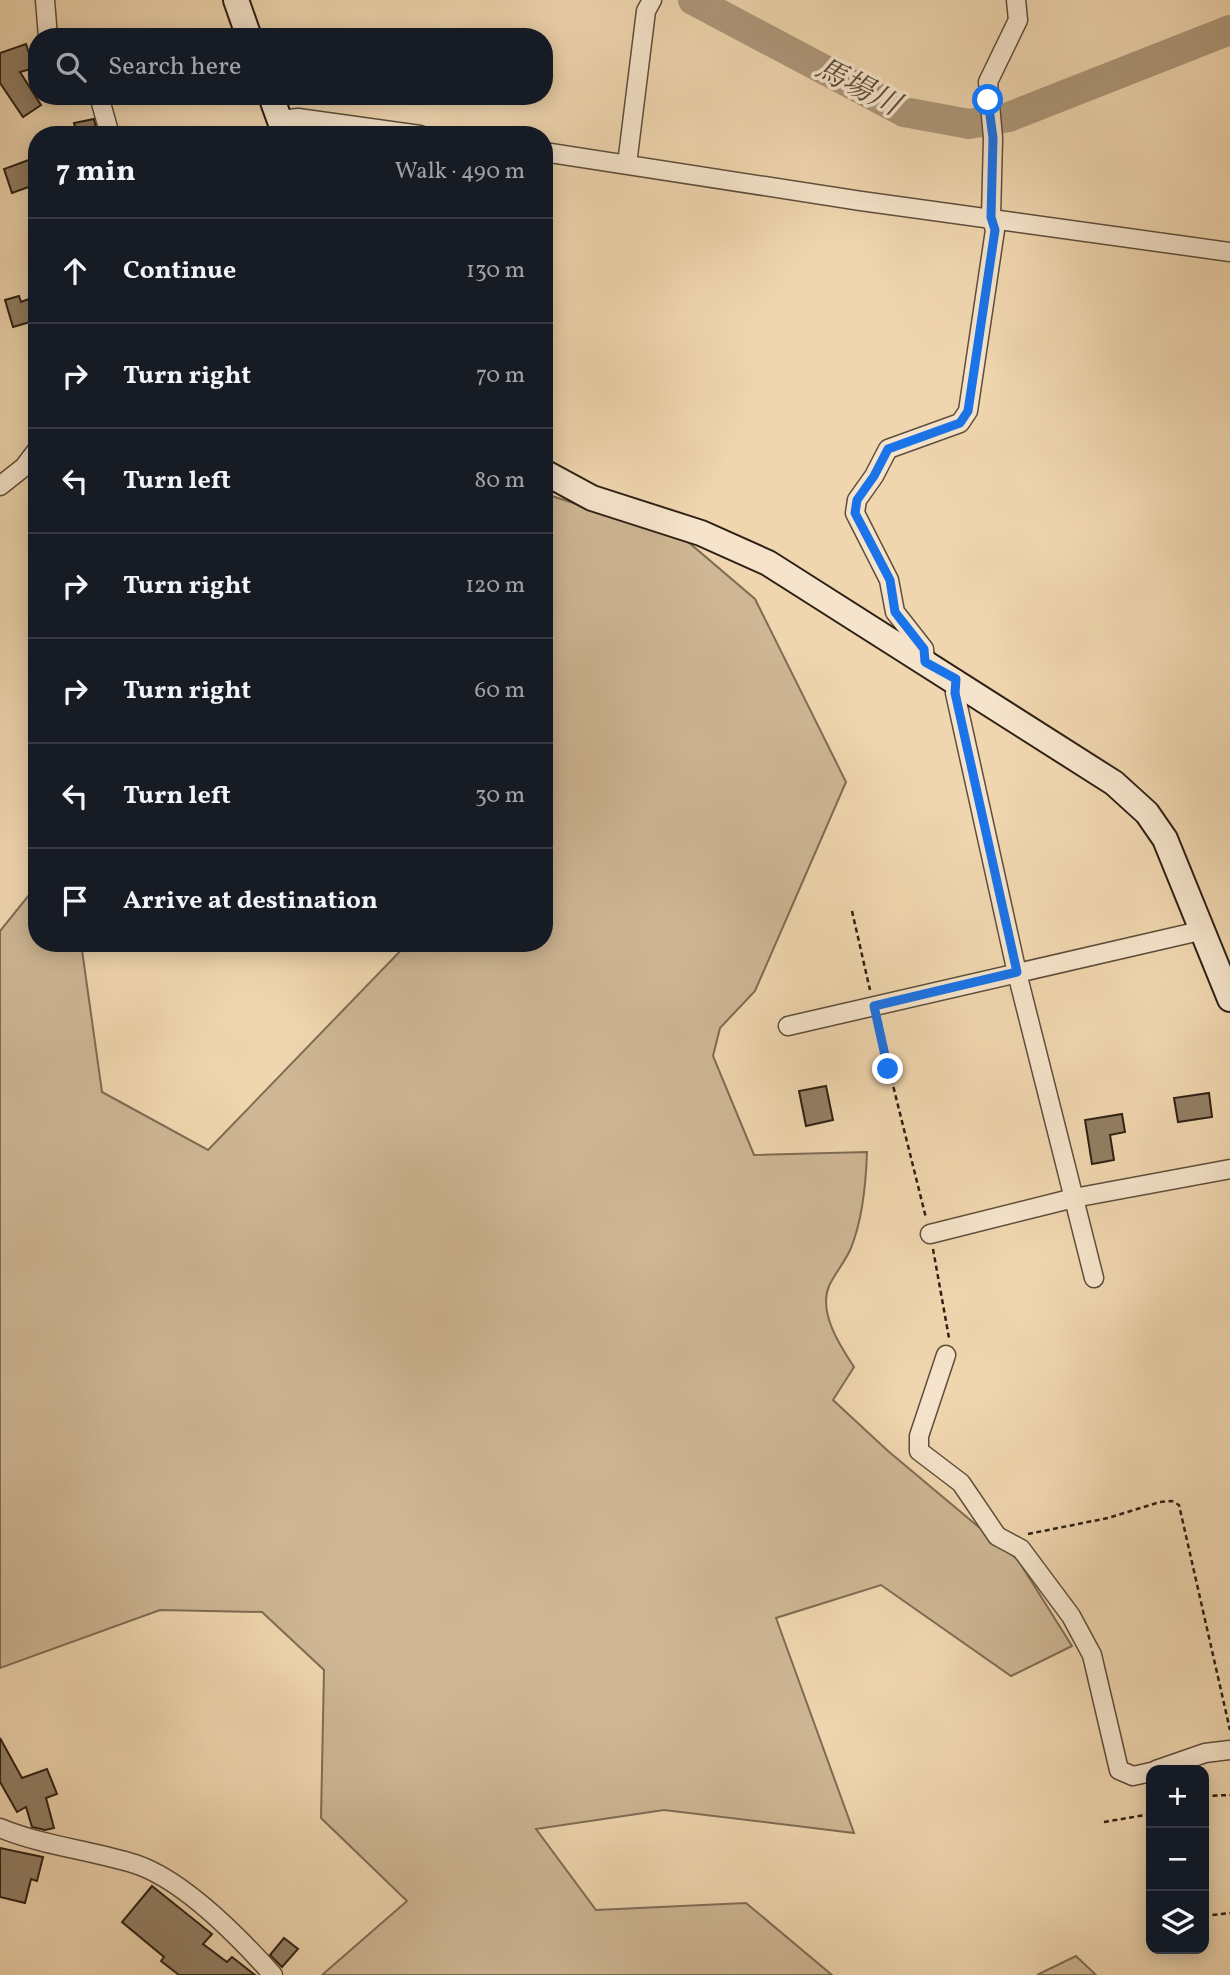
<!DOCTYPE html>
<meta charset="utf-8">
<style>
:root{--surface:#171b24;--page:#20242c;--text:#f1f3f6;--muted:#9ea1a6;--line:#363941}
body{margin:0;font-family:Vollkorn,"Noto Serif JP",serif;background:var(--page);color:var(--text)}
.controls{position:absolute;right:21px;bottom:21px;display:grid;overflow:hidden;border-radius:14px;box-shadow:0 4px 18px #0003}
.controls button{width:63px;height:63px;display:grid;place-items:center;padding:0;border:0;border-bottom:2px solid var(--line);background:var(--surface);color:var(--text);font:35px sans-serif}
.stop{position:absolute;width:21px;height:21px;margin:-16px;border:5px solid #1a73e8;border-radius:50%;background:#fff}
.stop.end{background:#1a73e8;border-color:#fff;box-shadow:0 2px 7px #0008}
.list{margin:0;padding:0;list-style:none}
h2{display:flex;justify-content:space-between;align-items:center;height:91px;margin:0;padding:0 28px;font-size:30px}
h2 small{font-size:23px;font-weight:400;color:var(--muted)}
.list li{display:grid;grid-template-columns:46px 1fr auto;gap:21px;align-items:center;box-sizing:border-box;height:105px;padding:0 28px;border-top:2px solid var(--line)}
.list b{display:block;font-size:26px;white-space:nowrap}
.list em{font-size:23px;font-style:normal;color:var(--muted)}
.icon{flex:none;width:38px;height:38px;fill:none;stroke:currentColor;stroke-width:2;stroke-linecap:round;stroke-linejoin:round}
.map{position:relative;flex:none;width:1230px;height:1975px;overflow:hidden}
.search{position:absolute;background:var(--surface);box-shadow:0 4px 18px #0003;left:28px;top:28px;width:525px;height:77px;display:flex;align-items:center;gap:18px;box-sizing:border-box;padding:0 24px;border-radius:28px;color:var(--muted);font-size:26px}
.panel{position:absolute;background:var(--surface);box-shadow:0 4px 18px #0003;left:28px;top:126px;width:525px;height:826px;border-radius:28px}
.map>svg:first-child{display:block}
</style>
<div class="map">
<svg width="1230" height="1975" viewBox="0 0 1230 1975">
<rect width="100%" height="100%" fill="#f0d6af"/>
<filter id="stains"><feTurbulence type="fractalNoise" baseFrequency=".00286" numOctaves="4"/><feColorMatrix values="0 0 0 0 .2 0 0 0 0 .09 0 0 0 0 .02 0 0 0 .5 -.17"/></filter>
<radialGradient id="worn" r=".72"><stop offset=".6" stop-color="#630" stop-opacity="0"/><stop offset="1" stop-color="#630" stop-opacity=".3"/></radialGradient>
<g fill="#cfb795" stroke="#7e6c54" stroke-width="2">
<path d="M549,495L687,541L755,599L846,782L755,991L720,1028L713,1056L754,1155L867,1152C866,1184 863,1218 851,1248C845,1262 835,1273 829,1286C818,1312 840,1346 854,1367L833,1400L888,1451L1018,1560L1072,1646L1011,1676L881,1585L776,1618L854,1833L664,1810L536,1829L596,1910L746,1903L832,1975H322L407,1901L321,1818L324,1670L262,1612L160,1610L0,1668V931L37,885V943H81L102,1092L208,1150L408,943H544V498Z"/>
<polygon points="1076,1956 1096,1975 1037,1975"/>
</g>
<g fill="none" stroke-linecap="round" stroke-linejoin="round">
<polyline stroke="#ae987a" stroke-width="30" points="693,0 904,112 969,124 1009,117 1230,30"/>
</g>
<g fill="#937f65" stroke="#2e2014" stroke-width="2">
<polygon points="26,44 34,68 20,72 41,105 23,117 0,83 0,53"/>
<polygon points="94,119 98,135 77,135 74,123"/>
<polygon points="37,157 37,184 12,193 4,169"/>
<polygon points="19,296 21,302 37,296 37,320 13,327 5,300"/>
<polygon points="826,1086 833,1120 806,1126 799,1091"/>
<polygon points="1209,1093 1212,1117 1178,1122 1174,1098"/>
<polygon points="1122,1114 1125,1132 1110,1135 1114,1160 1092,1164 1085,1120"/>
<polygon points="0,1738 22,1778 47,1769 57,1794 46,1798 54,1828 45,1830 32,1827 26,1807 17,1812 0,1782"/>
<polygon points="0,1848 43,1857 37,1881 31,1879 25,1903 0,1897"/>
<polygon points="152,1886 212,1934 203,1944 227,1962 232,1957 255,1975 179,1975 161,1961 164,1957 122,1922"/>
<polygon points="284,1938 298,1949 282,1967 270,1955"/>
</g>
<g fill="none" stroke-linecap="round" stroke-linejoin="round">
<defs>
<g id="street">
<polyline points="45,0 48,37"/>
<polyline points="99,96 110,135"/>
<polyline points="279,120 298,118 420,135"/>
<polyline points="544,152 861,201 1230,252"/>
<polyline points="627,164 646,11 652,0"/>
<polyline points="0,486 24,467 37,450"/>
<polyline points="925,662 924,649 895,612 889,580 855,513 857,500 874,476 888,449 960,423 968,411 995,230 991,217 993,138 988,82 1018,20 1016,0"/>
<polyline points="956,679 955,693 1017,973 1094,1278"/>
<polyline points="788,1026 1204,930"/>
<polyline points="930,1234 1074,1198 1230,1169"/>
<polyline points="946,1355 919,1436 919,1451 961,1483 997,1536 1021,1549 1071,1616 1092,1655 1119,1770 1133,1776 1151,1772"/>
<polyline points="1156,1770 1205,1753 1230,1750"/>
<path d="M0,1828C44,1846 90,1850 135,1864C184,1880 239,1937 273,1975"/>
</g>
<g id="secondary">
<polyline points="236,0 249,37"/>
<polyline points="271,96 285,135"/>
<polyline points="544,472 592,498 701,533 768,563 1114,783 1147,813 1165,839 1230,999"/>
</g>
</defs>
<use href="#street" stroke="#5e4e3b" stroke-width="21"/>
<use href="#secondary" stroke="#2e2014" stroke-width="28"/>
<g stroke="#2e2014" stroke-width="2.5" stroke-dasharray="5 3.5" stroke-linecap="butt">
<polyline points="852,911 870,990"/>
<polyline points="877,1021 926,1218"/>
<polyline points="933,1249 949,1338"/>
<polyline points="1028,1534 1108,1518 1160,1502 1172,1501 1179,1505 1230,1730"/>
<polyline points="1204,1796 1230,1795"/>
<polyline points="1104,1822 1151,1814"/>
<polyline points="1204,1916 1230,1913"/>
<polyline points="1150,1945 1151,1928"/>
</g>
<use href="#street" stroke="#f5e4cb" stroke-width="18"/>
<use href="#secondary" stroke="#f5e4cb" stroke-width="24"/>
</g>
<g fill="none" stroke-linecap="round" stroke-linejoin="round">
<polyline stroke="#1a73e8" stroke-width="9" points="888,1069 874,1006 1017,972 955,693 956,679 925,662 924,649 895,612 890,580 855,513 857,500 874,476 888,449 960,423 968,411 995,230 991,217 993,138 988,100"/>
</g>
<g text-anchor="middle" stroke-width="7" stroke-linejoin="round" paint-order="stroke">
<g font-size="30" font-style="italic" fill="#5b4a38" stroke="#f5e4cb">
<text transform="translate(858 86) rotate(27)" y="10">馬場川</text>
</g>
</g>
<rect width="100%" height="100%" filter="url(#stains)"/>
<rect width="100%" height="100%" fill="url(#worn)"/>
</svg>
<div class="controls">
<button>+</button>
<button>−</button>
<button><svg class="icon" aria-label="layers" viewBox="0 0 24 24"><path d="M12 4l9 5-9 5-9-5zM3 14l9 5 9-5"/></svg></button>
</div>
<div class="stop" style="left:988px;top:100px"></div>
<div class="stop end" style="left:888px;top:1069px"></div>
<div class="search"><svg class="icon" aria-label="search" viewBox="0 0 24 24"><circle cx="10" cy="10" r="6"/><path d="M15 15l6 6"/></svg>Search here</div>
<section class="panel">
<h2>7 min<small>Walk · 490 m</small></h2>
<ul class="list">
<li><svg class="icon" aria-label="ahead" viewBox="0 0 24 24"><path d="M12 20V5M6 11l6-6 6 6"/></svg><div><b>Continue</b></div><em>130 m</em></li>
<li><svg class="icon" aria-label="right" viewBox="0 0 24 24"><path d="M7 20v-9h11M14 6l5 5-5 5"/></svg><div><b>Turn right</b></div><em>70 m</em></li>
<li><svg class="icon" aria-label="left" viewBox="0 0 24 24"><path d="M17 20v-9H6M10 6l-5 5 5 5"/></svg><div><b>Turn left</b></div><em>80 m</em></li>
<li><svg class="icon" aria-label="right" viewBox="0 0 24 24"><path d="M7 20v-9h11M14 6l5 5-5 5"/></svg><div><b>Turn right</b></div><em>120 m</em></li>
<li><svg class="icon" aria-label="right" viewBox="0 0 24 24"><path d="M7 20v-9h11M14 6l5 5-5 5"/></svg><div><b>Turn right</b></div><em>60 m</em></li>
<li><svg class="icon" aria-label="left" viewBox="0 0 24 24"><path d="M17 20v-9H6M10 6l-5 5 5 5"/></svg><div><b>Turn left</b></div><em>30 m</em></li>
<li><svg class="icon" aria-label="arrive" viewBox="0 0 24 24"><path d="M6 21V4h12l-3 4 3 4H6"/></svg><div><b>Arrive at destination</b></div></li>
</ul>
</section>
</div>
